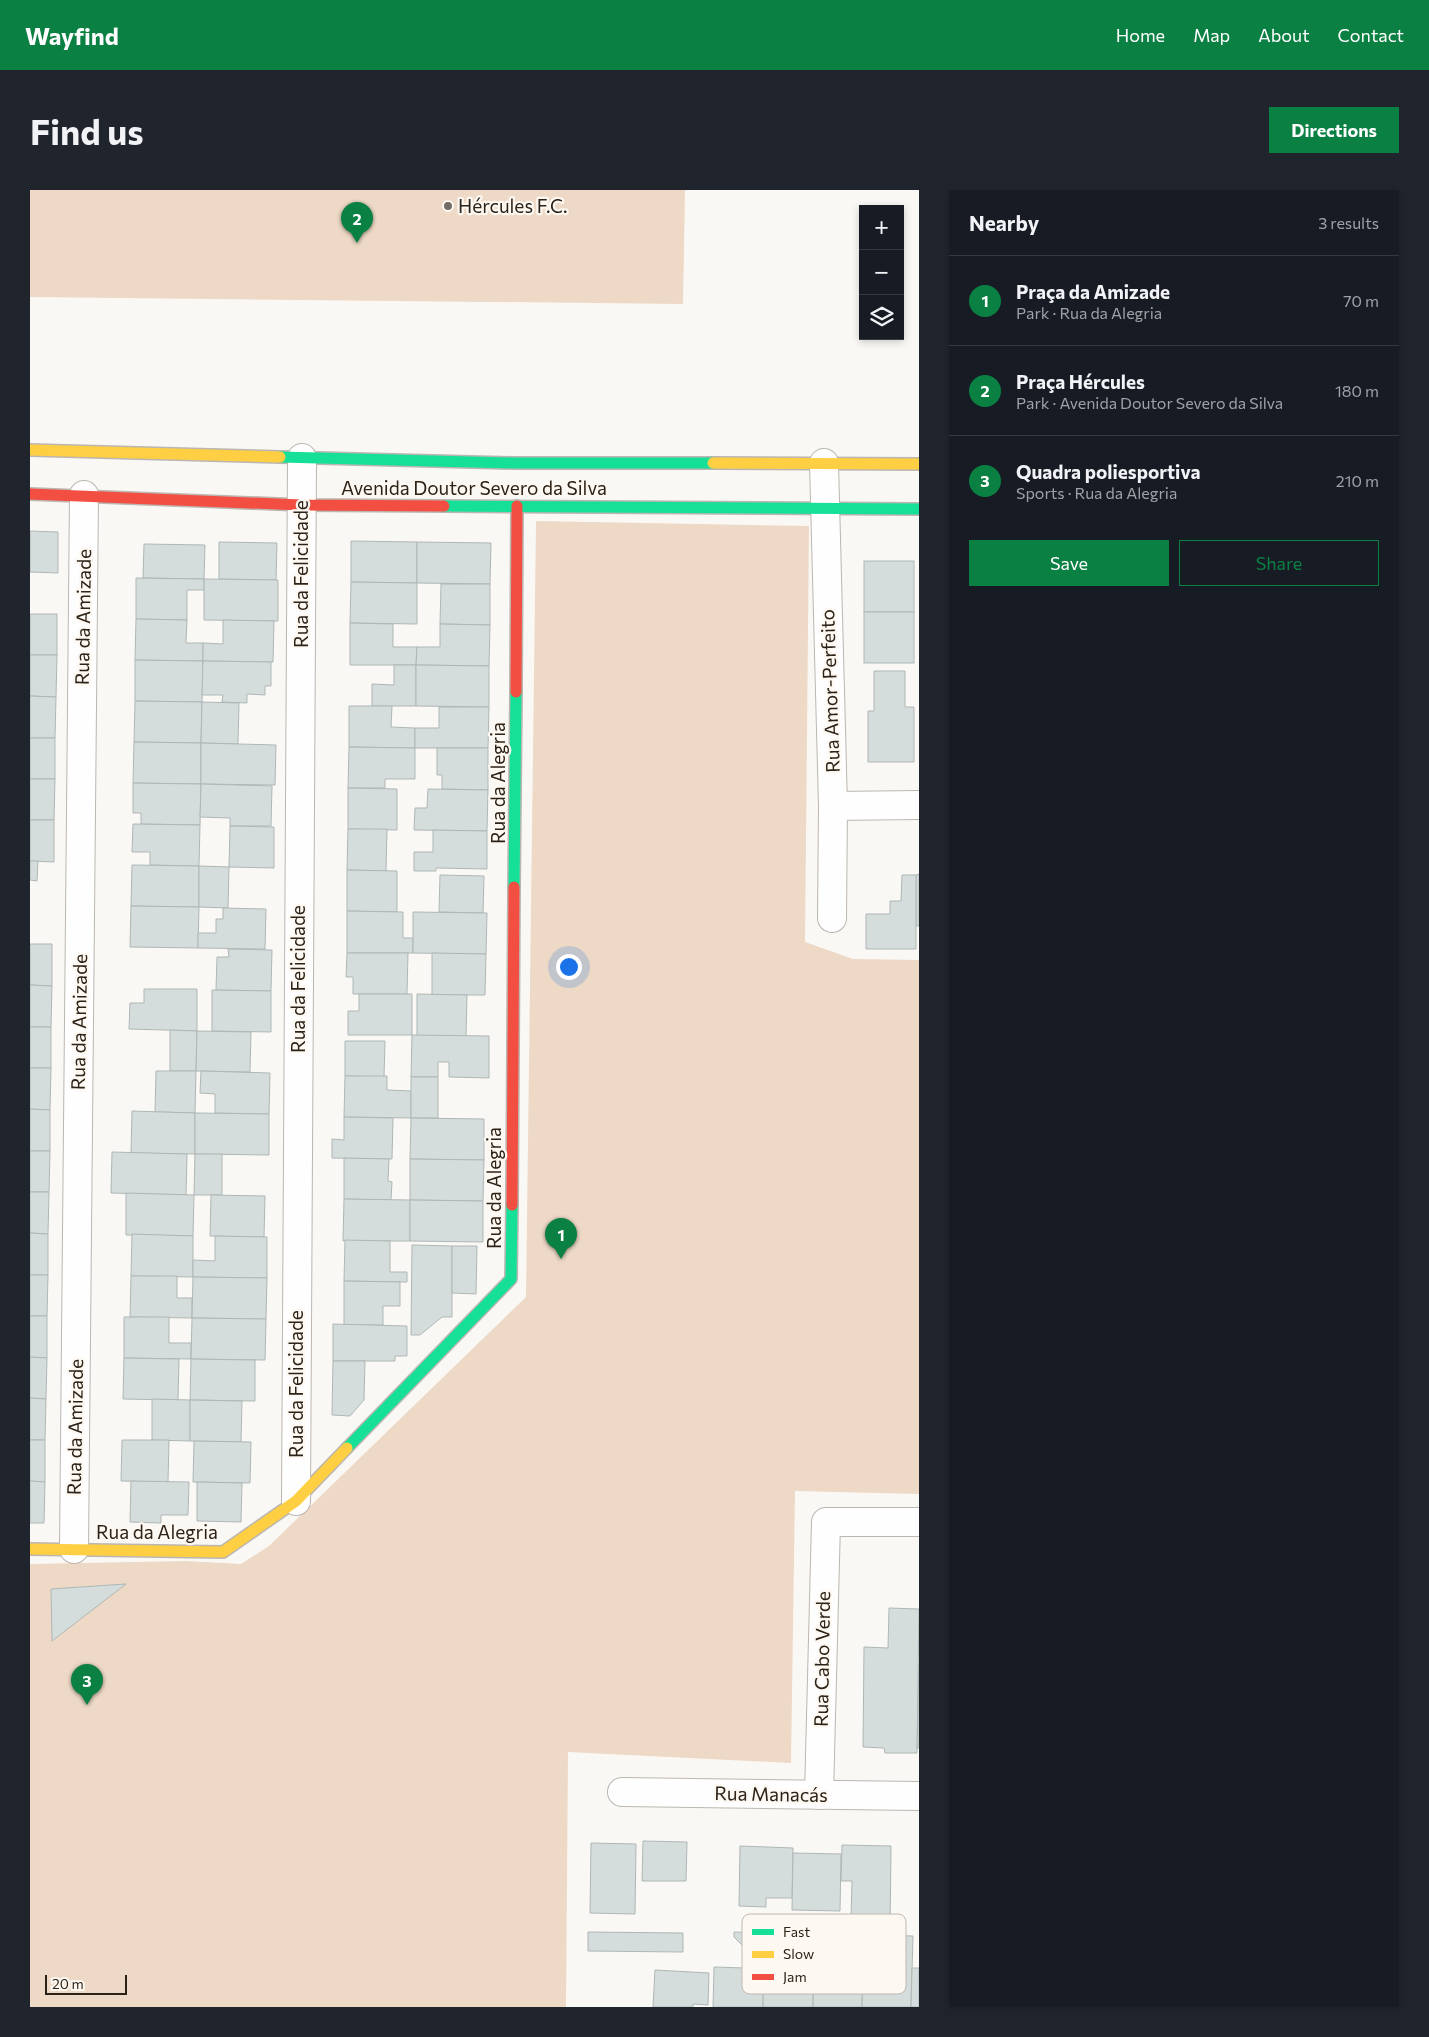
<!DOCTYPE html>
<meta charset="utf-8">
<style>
:root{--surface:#171b24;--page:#20242c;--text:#f1f3f6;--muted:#9ea1a6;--line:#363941;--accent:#0b8043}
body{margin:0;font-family:Commissioner,sans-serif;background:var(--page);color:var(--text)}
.controls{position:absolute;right:15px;top:15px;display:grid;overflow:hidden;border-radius:0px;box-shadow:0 2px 8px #0003}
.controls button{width:45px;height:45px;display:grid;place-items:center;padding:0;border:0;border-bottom:1px solid var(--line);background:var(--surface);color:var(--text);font:25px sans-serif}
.scale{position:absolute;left:15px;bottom:12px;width:82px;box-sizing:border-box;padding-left:5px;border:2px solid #2c2217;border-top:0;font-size:14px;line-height:18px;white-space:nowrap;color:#2c2217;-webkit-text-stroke:4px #fdf8f2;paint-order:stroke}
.you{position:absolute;left:538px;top:776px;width:18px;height:18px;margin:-12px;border:4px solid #fff;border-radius:50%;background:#1a73e8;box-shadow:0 0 0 8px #1a73e833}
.badge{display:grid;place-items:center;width:32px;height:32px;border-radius:50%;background:var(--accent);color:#fff;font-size:16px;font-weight:700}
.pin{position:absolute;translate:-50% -41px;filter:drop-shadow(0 1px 2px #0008)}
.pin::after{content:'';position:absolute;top:26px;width:18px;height:15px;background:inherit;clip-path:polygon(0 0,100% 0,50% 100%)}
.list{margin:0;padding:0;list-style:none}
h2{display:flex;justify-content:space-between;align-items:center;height:65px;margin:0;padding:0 20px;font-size:21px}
h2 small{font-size:16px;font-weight:400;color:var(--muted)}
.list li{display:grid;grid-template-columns:32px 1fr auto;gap:15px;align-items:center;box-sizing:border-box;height:90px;padding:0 20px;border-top:1px solid var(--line)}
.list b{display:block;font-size:19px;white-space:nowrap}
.list p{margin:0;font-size:16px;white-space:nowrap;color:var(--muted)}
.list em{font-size:16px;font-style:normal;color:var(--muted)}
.actions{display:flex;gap:10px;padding:15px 20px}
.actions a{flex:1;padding:11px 0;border:1px solid var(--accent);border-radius:0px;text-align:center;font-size:18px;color:var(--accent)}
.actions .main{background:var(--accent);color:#fff}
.icon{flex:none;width:28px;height:28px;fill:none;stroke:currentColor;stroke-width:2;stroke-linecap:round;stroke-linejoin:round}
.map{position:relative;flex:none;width:889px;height:1817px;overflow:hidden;border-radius:0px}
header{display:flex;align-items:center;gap:30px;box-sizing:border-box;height:70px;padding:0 25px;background:var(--accent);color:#fff}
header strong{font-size:24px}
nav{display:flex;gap:28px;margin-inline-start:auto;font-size:18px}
.intro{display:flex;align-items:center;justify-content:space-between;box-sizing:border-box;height:120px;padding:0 30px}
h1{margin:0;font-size:35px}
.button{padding:12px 22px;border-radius:0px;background:var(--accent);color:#fff;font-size:18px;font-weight:700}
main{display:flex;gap:30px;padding:0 30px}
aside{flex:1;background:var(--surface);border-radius:0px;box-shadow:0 2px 8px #0003}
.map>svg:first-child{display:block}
</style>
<header>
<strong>Wayfind</strong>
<nav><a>Home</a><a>Map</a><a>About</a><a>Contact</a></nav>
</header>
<div class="intro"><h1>Find us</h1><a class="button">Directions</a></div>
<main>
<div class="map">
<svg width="889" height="1817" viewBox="0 0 889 1817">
<rect width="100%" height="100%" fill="#faf8f5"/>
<g fill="#edd9c5">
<polygon points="0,0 655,0 653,114 0,107"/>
<polygon points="506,331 779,336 775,752 823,769 889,770 889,1304 765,1301 761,1573 538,1562 536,1817 0,1817 0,1374 156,1371 211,1374 239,1356 496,1107"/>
</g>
<g fill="#d5dddc" stroke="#afb7b6">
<polygon points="0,341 28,342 28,383 0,382"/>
<polygon points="321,351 387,352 387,393 321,392"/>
<polygon points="189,352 247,353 246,390 189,389"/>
<polygon points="387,352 461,353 460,394 387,393"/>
<polygon points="114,354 175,355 174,389 113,388"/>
<rect x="834" y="371" width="50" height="51"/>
<polygon points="106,388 174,389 174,400 157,400 157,430 106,429"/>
<polygon points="174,389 248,390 248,431 174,430"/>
<polygon points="321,392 387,393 387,434 320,433"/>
<polygon points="411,394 460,394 460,435 410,434"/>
<rect x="834" y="422" width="50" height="51"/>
<rect x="0" y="424" width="27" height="41"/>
<polygon points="106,429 157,430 156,453 173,453 173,471 105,470"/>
<polygon points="193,430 244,431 243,472 173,471 173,453 193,454"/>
<polygon points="320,433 363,434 363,457 387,457 386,475 320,475"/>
<polygon points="410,434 460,435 459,476 386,475 387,457 410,457"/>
<polygon points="0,465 27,465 26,507 0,506"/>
<polygon points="105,470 173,471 172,512 105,511"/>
<polygon points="173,471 241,472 241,496 235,496 235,505 217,504 217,513 192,512 193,505 172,505"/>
<polygon points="364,475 386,475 386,516 342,516 342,494 364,495"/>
<polygon points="386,475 459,476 459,517 386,516"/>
<polygon points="844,481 875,481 875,517 884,517 884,572 838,572 838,521 844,521"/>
<polygon points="0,506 26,507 25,548 0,548"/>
<polygon points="105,511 172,512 171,553 104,552"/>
<polygon points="172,512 209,513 208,554 171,553"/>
<polygon points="319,516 362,516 361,537 385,538 385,558 319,557"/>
<polygon points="409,517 459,517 458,558 385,558 385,538 409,538"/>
<rect x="0" y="548" width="25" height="41"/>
<polygon points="104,552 171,553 171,594 103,593"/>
<polygon points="171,553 246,555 245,595 171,594"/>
<polygon points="319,557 385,558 385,589 355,589 355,598 318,598"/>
<polygon points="407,558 458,558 458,600 412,599 412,585 407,585"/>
<polygon points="0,589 25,589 24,630 0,630"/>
<polygon points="103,593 171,594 170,635 111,634 111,623 103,623"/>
<polygon points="171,594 242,596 241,636 200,636 200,628 170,627"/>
<polygon points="318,598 367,599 367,640 318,639"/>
<polygon points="398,599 458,600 457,641 384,640 385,618 397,618"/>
<polygon points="0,630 24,630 24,672 0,671"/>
<polygon points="103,634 170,635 169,676 120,675 120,662 102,662"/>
<polygon points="200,636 244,637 244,678 199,677"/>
<polygon points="318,639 357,639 356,681 317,680"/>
<polygon points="403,640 457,641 457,679 406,678 406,681 384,681 384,662 403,662"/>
<polygon points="0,671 8,671 7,691 0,690"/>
<polygon points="102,675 169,676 169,717 101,716"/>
<polygon points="169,676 199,677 198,718 169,717"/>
<polygon points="317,680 367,681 367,722 317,721"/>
<polygon points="889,684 889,736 886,736 886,685"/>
<polygon points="410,685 454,686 453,723 409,722"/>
<polygon points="872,685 886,685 886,759 836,759 836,724 860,724 860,711 871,711"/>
<polygon points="101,716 169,717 168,758 100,757"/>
<polygon points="193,718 236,719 235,759 168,758 168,743 186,743 186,729 193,729"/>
<polygon points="317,721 373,722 373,748 383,748 383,763 317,763"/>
<polygon points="383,722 457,723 456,764 383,763"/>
<polygon points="0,754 22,754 22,796 0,795"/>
<polygon points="198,759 242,760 241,801 186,800 187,767 199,767"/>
<polygon points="317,763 378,763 377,804 323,804 323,787 316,787"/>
<polygon points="402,763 456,764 455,805 402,805"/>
<polygon points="0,795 22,796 21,837 0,837"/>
<polygon points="114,799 167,799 167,841 99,839 100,813 114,813"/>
<polygon points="182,800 241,801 241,842 182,841"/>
<polygon points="329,804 382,804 382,845 318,845 318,821 329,821"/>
<polygon points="387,804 437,805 436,847 387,846"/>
<rect x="0" y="837" width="21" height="41"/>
<polygon points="140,840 167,841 166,881 140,881"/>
<polygon points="167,841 221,842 220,882 166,881"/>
<polygon points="382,845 459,846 459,888 419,887 419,872 408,872 408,887 381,887"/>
<polygon points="315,851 355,851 354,887 315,886"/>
<polygon points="0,878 21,878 20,920 0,919"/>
<polygon points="126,881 166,881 165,923 125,922"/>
<polygon points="171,881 240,883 239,924 185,923 185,904 170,903"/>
<polygon points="315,886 357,886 357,900 381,901 381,928 314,927"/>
<rect x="381" y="887" width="27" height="41"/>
<polygon points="0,919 20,920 20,961 0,961"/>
<polygon points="102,921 165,923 165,964 101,963"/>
<polygon points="165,923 239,924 239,965 165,964"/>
<polygon points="314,927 363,928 362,969 302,968 302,949 314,950"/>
<polygon points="381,928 454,929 454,970 380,969"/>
<polygon points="0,961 20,961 19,1002 0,1002"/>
<polygon points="82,962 157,964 156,1005 81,1003"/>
<polygon points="165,964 192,964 192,1005 164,1005"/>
<polygon points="314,968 359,969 358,991 362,992 361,1010 314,1009"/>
<polygon points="380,969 454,970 453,1011 380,1010"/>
<polygon points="0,1002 19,1002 18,1044 0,1043"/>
<polygon points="96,1003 164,1005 163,1046 96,1045"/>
<polygon points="181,1005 235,1006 234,1047 180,1046"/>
<polygon points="314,1009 380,1010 380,1051 313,1051"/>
<polygon points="380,1010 453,1011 453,1052 380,1051"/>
<polygon points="0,1043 18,1044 18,1085 0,1085"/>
<polygon points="102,1044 163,1046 163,1087 101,1086"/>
<polygon points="185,1046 237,1047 237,1088 163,1087 163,1070 185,1071"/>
<polygon points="315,1050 360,1051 360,1082 377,1082 377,1092 314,1091"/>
<polygon points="382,1055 422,1056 422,1127 412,1127 390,1145 381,1145"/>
<polygon points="422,1056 447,1056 446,1104 422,1103"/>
<polygon points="0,1085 18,1085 17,1126 0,1126"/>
<polygon points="101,1086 147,1086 147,1108 162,1108 162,1128 100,1127"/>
<polygon points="163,1087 237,1088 236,1129 162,1128"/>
<polygon points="314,1091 370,1092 370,1116 353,1116 353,1135 314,1135"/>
<polygon points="0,1126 17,1126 17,1168 0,1167"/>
<polygon points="94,1127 139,1127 139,1153 161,1153 161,1169 94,1168"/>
<polygon points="162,1128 236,1129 235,1170 161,1169"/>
<polygon points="303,1134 377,1136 377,1166 365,1166 365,1171 303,1171"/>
<polygon points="0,1167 17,1168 16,1209 0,1208"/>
<polygon points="94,1168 149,1169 148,1210 93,1209"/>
<polygon points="161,1169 225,1170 225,1211 160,1210"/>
<polygon points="303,1171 335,1171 334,1210 320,1226 302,1225"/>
<polygon points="0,1208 16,1209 15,1250 0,1250"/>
<polygon points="122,1209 160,1210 160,1251 122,1250"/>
<polygon points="160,1210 212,1211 211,1252 160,1251"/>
<polygon points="0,1250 15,1250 15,1292 0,1291"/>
<polygon points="92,1250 139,1250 138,1292 91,1291"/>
<polygon points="164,1251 221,1252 220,1293 163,1292"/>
<polygon points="0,1291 15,1292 14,1333 0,1333"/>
<polygon points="101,1291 159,1292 158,1325 131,1325 131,1333 100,1332"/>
<polygon points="167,1292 212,1293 211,1332 167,1331"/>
<polygon points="96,1394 22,1451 21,1399"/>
<polygon points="859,1418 889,1419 887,1563 855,1563 854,1558 833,1557 834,1457 858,1458"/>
<polygon points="889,1475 889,1558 887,1558"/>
<polygon points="613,1651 657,1652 656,1691 612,1691"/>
<polygon points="561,1653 606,1654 605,1724 560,1723"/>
<polygon points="812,1655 861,1656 860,1745 841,1745 841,1729 821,1729 822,1691 811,1691"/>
<polygon points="710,1656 763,1658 762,1708 736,1708 736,1717 709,1716"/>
<polygon points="763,1663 811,1664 810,1721 762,1720"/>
<polygon points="558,1742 653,1743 653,1762 558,1761"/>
<polygon points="704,1742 734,1743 733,1817 683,1817 684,1777 715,1778 715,1758 704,1747"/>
<polygon points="764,1743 784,1744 783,1817 733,1817 734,1769 763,1770"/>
<polygon points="806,1744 834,1745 832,1817 783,1817 784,1765 806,1766"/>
<polygon points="834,1745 883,1746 881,1817 832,1817"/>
<polygon points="882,1778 889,1778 889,1817 881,1817"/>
<polygon points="625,1780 679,1783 678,1815 663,1814 663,1817 623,1817"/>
</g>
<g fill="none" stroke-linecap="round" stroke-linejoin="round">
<defs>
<g id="street">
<polyline points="794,273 803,616 802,728"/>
<polyline points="803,616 889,615"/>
<polyline points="266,1311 272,268"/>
<polyline points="44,1359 54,305"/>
<polyline points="592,1602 889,1606"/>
<polyline points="789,1605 796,1332 889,1332"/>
</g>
<g id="fast">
<polyline points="250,267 484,273 683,273"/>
<polyline points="414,316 889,319"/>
<polyline points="484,697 486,502"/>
<polyline points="317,1258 481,1089 482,1015"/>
</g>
<g id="slow">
<polyline points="0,260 250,267"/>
<polyline points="683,273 889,274"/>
<polyline points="0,1359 193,1362 266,1311 317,1258"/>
</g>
<g id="jam">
<polyline points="0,304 271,315 414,316"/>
<polyline points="486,502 487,316"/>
<polyline points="482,1015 484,697"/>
</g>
</defs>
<use href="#street" stroke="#bcb6b0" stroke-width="30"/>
<use href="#fast" stroke="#bcb6b0" stroke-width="14"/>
<use href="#slow" stroke="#bcb6b0" stroke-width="14"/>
<use href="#jam" stroke="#bcb6b0" stroke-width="14"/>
<use href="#street" stroke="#fefefe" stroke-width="28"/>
<use href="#fast" stroke="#16e098" stroke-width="11"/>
<use href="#slow" stroke="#ffcf43" stroke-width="11"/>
<use href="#jam" stroke="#f24e42" stroke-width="11"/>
</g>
<circle fill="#746d65" stroke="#fdf8f2" stroke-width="2" cx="418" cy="16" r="5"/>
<g text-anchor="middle" stroke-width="4.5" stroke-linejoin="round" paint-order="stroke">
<g font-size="19" fill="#2c2217" stroke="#fdf8f2" text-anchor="start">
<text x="428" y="23">Hércules F.C.</text>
</g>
<g font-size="19" fill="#2c2217" stroke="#fdf8f2">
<text x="444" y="305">Avenida Doutor Severo da Silva</text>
<text transform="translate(271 384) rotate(-90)" y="7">Rua da Felicidade</text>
<text transform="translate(53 427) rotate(-89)" y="7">Rua da Amizade</text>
<text transform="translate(800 501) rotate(-92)" y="7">Rua Amor-Perfeito</text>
<text transform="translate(468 593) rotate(-90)" y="7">Rua da Alegria</text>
<text transform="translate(268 789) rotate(-90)" y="7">Rua da Felicidade</text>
<text transform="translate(49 832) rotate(-89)" y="7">Rua da Amizade</text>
<text transform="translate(464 998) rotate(-90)" y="7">Rua da Alegria</text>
<text transform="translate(266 1194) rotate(-90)" y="7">Rua da Felicidade</text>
<text transform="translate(45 1237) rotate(-89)" y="7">Rua da Amizade</text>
<text x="127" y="1349">Rua da Alegria</text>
<text transform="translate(792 1469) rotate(-89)" y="7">Rua Cabo Verde</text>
<text transform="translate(741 1604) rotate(1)" y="7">Rua Manacás</text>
</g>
</g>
<rect x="712" y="1724" width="164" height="80" rx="8" fill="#fdf8f2" stroke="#beb8b0" stroke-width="1"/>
<rect x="722" y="1739" width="22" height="6" fill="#16e098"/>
<rect x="722" y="1761" width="22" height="7" fill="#ffcf43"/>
<rect x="722" y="1784" width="22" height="6" fill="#f24e42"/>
<g font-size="14" fill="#2c2217">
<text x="753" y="1747">Fast</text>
<text x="753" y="1769">Slow</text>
<text x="753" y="1792">Jam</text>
</g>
</svg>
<div class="controls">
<button>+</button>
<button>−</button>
<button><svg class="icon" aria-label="layers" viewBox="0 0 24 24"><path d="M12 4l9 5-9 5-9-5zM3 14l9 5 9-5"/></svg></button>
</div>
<div class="scale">20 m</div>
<div class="you"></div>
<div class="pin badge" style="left:531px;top:1069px">1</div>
<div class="pin badge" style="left:327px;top:53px">2</div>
<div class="pin badge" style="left:57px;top:1515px">3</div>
</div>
<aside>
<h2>Nearby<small>3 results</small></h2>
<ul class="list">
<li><span class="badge">1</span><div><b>Praça da Amizade</b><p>Park · Rua da Alegria</p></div><em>70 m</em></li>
<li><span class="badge">2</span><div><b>Praça Hércules</b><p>Park · Avenida Doutor Severo da Silva</p></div><em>180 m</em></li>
<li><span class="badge">3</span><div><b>Quadra poliesportiva</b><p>Sports · Rua da Alegria</p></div><em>210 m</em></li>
</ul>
<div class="actions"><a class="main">Save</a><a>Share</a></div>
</aside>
</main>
